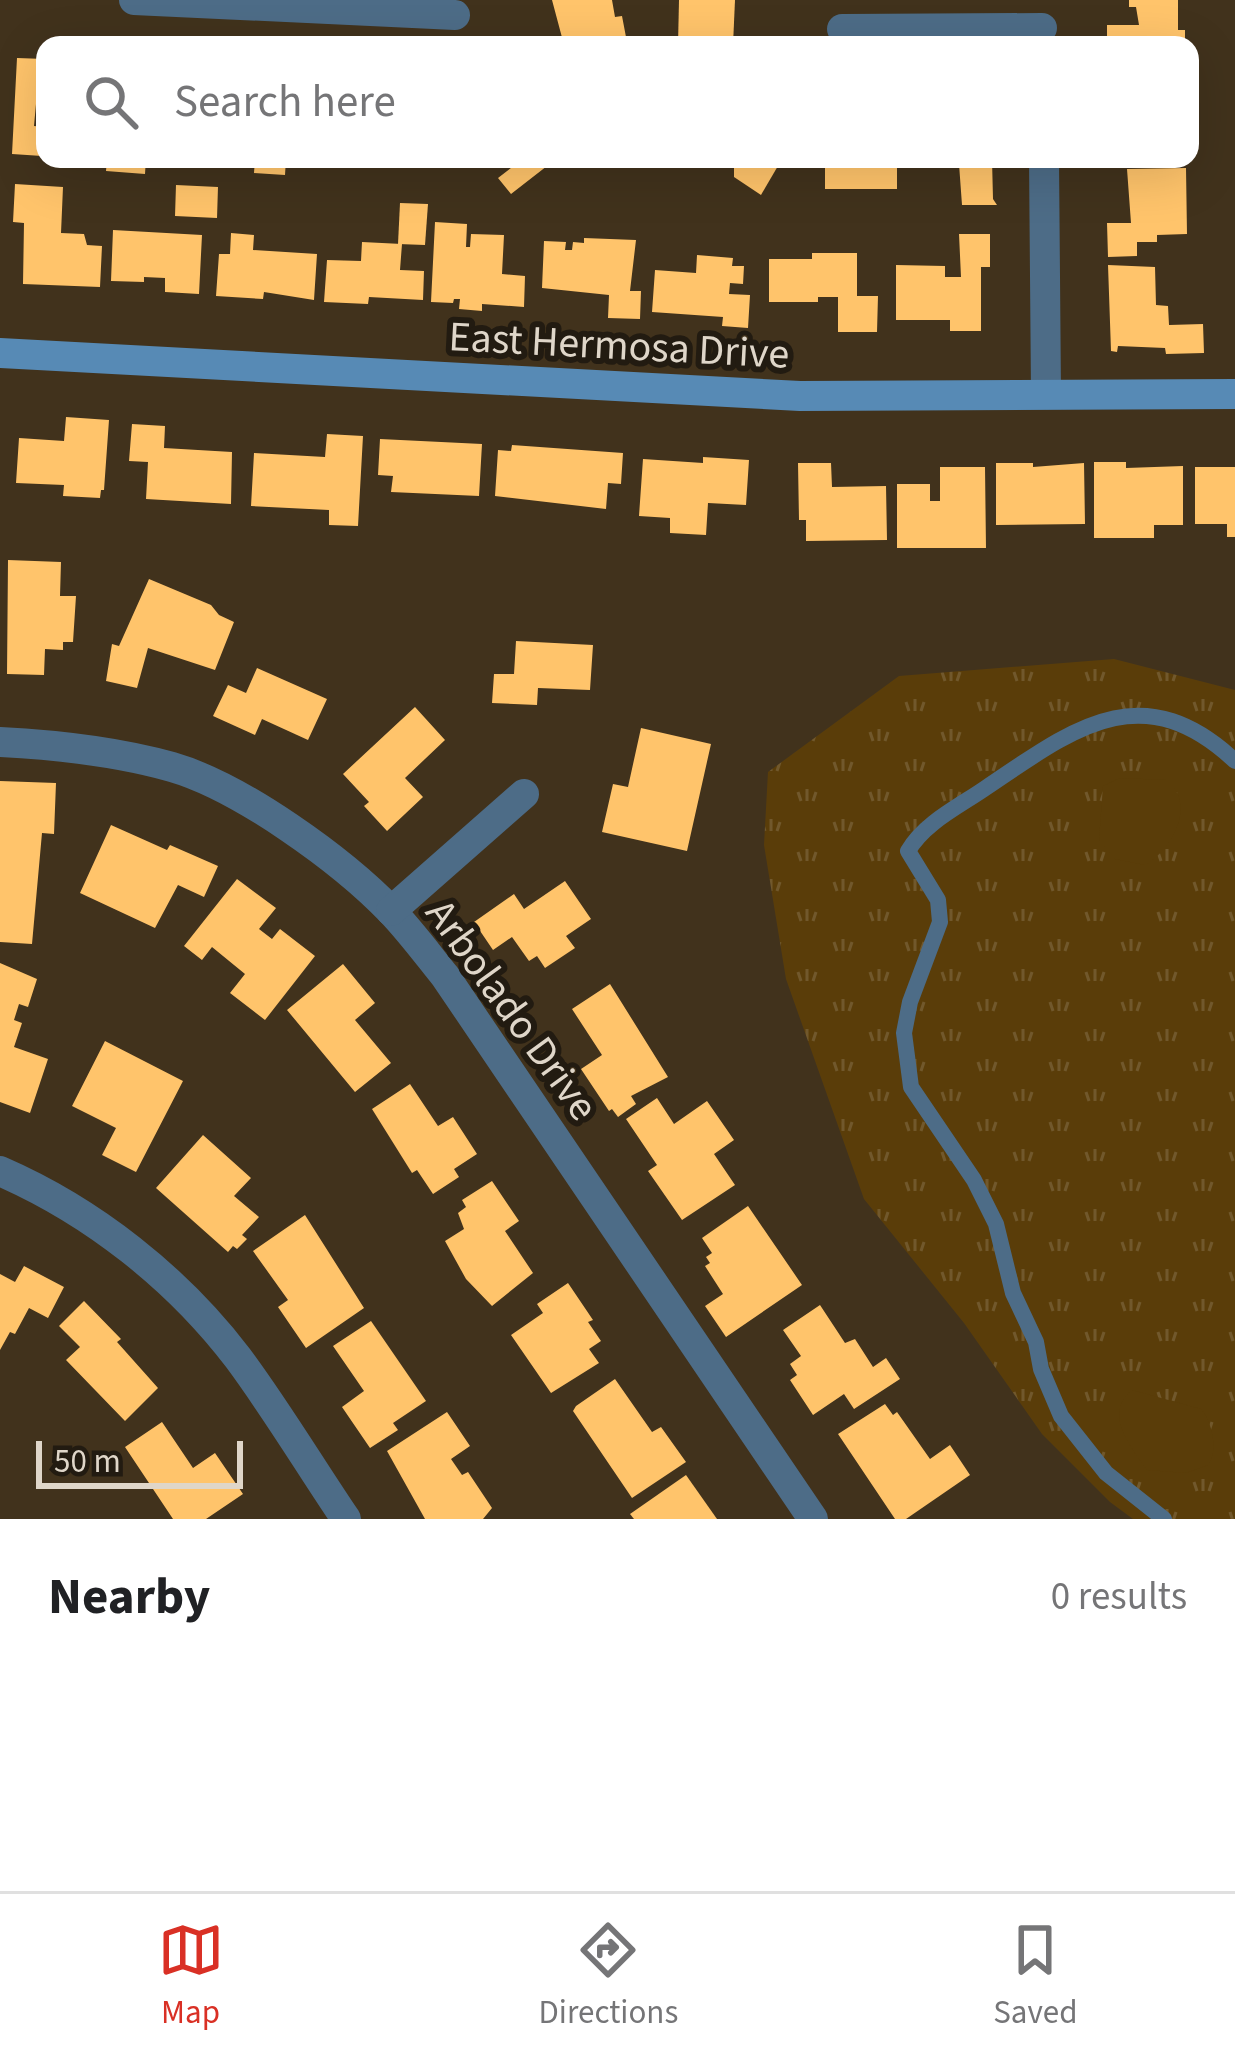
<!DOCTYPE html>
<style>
:root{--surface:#fff;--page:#f2f2f2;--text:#202124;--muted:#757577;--line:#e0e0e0;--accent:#d93025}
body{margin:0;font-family:"Source Sans 3",sans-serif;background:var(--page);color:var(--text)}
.scale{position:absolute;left:36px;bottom:30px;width:207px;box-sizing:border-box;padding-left:12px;border:6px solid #dfd6c9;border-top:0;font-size:33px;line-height:42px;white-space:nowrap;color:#dfd6c9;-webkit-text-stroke:9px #221b11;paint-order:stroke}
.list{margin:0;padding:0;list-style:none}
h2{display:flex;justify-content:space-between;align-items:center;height:156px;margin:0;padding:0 48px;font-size:51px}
h2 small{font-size:39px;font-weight:400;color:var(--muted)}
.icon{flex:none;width:66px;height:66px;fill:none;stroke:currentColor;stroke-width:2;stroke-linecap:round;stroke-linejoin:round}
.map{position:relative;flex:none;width:1235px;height:1519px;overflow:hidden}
.search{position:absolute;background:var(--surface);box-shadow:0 12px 48px #0002;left:36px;right:36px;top:36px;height:132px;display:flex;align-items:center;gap:30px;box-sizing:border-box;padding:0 42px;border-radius:24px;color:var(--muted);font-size:45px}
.sheet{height:372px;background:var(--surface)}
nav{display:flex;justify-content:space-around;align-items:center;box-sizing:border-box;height:168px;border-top:3px solid var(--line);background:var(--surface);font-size:33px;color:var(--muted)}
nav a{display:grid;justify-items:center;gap:6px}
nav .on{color:var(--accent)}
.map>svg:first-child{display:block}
</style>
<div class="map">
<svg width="1235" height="1519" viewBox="0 0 1235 1519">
<defs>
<pattern id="grass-tufts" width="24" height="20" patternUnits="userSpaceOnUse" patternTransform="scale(3)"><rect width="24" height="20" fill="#5a3d09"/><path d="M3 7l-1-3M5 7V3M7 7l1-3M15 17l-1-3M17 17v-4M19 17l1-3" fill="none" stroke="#71582c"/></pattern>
</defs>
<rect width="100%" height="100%" fill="#41321c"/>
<polygon fill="url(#grass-tufts)" points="1114,659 1235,690 1235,1519 1133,1519 1110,1502 1042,1434 964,1323 864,1199 786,979 764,845 768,772 899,676"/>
<g fill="#5a3d09">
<path d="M1120,778L1166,780C1197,803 1173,849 1145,865L1115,859L1099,840L1103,786Z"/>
<path d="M1132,1390L1201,1409C1212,1421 1219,1452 1208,1465L1186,1473L1147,1470C1130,1446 1103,1413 1132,1390Z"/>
</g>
<g fill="#ffc46b">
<polygon points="552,0 612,0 615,17 622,16 626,37 564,45"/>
<polygon points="679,0 735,0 733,45 678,45"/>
<polygon points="1129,0 1178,0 1178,30 1185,30 1185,45 1107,45 1107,25 1139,25 1136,7 1129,7"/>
<polygon points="17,58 45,59 45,104 36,104 34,126 44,127 42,156 12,154"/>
<polygon points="107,159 146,159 145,174 106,171"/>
<polygon points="255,159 286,159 285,175 254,173"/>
<polygon points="512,159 556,159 511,194 498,178 516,164"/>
<polygon points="734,159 782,159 761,195 734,177"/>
<polygon points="814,159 897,159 897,189 825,189 825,166"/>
<polygon points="946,159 992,159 993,199 997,205 962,205 959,164 946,163"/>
<polygon points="1186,168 1187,234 1157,235 1157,242 1137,242 1137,256 1108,257 1107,223 1131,223 1127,169"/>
<polygon points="15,184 63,187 61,233 84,234 87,245 102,246 100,287 23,284 24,223 13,222"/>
<polygon points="176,185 218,187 217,218 175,216"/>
<polygon points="400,203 428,204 425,245 398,244"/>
<polygon points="435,222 467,224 466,247 470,247 471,234 504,235 502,274 525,276 524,307 482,304 482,311 459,309 460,299 454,299 453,303 431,302"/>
<polygon points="113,230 202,235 199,294 165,292 165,278 144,277 144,282 111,281"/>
<polygon points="231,233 254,235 253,250 317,254 314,300 264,292 263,299 216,296 219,254 230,254"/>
<polygon points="959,234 990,234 990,267 981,267 981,331 950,331 950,320 896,320 896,265 945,266 945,277 961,277"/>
<polygon points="584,238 636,240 630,291 641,291 640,319 608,318 609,295 542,288 544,241 566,242 565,250 572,250 573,242 584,243"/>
<polygon points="362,242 402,244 400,270 424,271 423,300 369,297 368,304 324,302 327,260 361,261"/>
<polygon points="812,253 857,253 857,296 878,296 877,332 838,332 838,297 818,297 818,302 769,302 769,259 812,259"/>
<polygon points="697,255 733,258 732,266 744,266 743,284 730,283 729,294 750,295 748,328 722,326 723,317 652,312 655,270 696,273"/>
<polygon points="1108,265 1155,267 1156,305 1168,306 1169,325 1203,324 1204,353 1166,354 1165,348 1118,346 1117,352 1111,351"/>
<polygon points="66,417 109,420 104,490 101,490 100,498 63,496 64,485 16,483 19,438 64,441"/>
<polygon points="132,424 165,426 164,448 232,452 231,504 146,499 148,462 129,461"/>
<polygon points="327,434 363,436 358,526 329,525 329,510 251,506 254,453 325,457"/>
<polygon points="380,439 482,444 479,496 391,492 393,476 378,475"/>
<polygon points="512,445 623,453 621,484 608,483 606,509 495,496 498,450 511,451"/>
<polygon points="703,457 749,460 746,505 708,503 706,535 670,533 670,518 639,516 643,459 703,463"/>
<polygon points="1094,462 1126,462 1126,468 1183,466 1183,525 1154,525 1154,538 1094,538"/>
<polygon points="798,463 831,463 832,487 886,486 887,540 806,541 806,520 799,520"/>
<polygon points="996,463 1033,463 1033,467 1084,463 1085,524 996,525"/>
<polygon points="940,467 985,467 986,548 897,548 897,484 930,484 930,501 940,501"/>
<polygon points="1195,467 1235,467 1235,537 1227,537 1227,524 1195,524"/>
<polygon points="8,560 61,562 60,596 76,596 73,642 63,642 63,650 45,649 44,675 7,674"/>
<polygon points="149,579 211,605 219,615 234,622 215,670 148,648 137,688 106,681 112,644 119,646"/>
<polygon points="516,641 593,645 590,690 538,688 537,705 492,703 494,674 514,674"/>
<polygon points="257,668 327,699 308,740 262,719 255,735 213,716 228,685 246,693"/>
<polygon points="415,707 445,740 405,778 423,797 387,831 364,806 369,802 343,774"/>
<polygon points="641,728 711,744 687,851 602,832 613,784 628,787"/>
<polygon points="0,781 56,783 54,834 42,833 32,944 0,942"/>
<polygon points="111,825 167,850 170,845 218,866 204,897 178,885 155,928 80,893"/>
<polygon points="237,879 276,908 259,929 272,939 280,929 315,956 265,1020 230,993 245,974 212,947 202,960 184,946"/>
<polygon points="565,881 591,919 566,936 575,948 545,968 537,956 529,961 512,937 493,950 474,922 514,894 524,909"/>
<polygon points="0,963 37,979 28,1007 19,1004 14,1020 22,1023 14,1047 48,1059 30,1113 0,1102"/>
<polygon points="343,964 375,1003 355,1020 391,1063 355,1092 287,1010"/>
<polygon points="610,984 668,1077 631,1096 636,1104 618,1117 612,1109 609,1111 581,1069 602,1055 572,1009"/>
<polygon points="105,1041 183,1081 136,1172 102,1155 116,1128 72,1106"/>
<polygon points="410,1084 438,1126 453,1117 477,1154 454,1169 459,1177 433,1194 417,1170 412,1173 372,1109"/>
<polygon points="657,1098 674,1124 707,1101 734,1140 714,1154 735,1185 682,1220 648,1171 657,1165 626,1119"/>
<polygon points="203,1135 251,1178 234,1196 259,1217 242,1235 247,1239 237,1249 233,1246 228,1252 156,1188"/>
<polygon points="492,1181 519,1221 505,1231 533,1273 492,1306 466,1279 445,1241 464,1229 458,1213 466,1207 462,1200"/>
<polygon points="748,1206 802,1285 726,1337 705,1306 723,1294 705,1266 710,1263 706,1257 712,1253 702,1238"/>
<polygon points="305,1215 364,1308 306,1348 278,1307 288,1300 253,1251"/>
<polygon points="24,1266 64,1287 48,1318 29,1308 15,1334 10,1332 0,1350 0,1274 15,1282"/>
<polygon points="568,1283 593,1320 588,1322 601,1341 589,1349 599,1363 551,1393 511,1335 543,1313 537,1304"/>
<polygon points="84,1301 121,1339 117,1342 158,1388 125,1421 66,1360 80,1347 59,1326"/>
<polygon points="820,1305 845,1343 855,1339 873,1367 886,1358 900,1379 854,1409 844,1394 813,1415 790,1380 797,1375 790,1364 801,1356 783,1330"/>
<polygon points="371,1321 426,1401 393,1423 398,1430 370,1448 342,1407 364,1391 333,1346"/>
<polygon points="615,1379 652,1432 661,1427 686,1462 632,1498 573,1411 576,1406"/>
<polygon points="885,1404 893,1415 897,1412 930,1459 950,1445 970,1475 906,1519 895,1519 838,1434"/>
<polygon points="447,1412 470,1446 451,1459 462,1475 468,1472 492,1508 483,1519 425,1519 387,1451"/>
<polygon points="162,1422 193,1468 215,1453 243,1494 206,1519 173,1519 125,1447"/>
<polygon points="686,1475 717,1519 634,1519 630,1514"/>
</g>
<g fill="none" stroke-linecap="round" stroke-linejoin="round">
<path stroke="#4d6c87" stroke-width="16" d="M1164,1519L1106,1473L1061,1416L1041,1369L1036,1342L1013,1293L996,1224L974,1180L911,1087L904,1033L910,1002L940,922L938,900L908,851C925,822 960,806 987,787C1073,729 1142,674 1235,761"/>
<g stroke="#4d6c87" stroke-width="30">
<polyline points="134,0 455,15"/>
<polyline points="842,29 1042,28"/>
<polyline points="1044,159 1046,393"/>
<path d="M0,742C59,745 115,751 172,767C241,787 342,860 392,912C411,932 428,955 445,976L813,1519"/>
<polyline points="391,911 524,794"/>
<path d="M0,1171C92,1211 177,1278 238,1358C276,1409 310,1466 346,1519"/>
</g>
<polyline stroke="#578ab5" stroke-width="30" points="0,353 800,396 1235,394"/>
</g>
<g text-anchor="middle" stroke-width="12" stroke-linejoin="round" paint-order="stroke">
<g font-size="42" fill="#dfd6c9" stroke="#221b11">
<text transform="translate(619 344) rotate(3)" y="15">East Hermosa Drive</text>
<text transform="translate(513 1009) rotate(54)" y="15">Arbolado Drive</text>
</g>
</g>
</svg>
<div class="scale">50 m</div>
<div class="search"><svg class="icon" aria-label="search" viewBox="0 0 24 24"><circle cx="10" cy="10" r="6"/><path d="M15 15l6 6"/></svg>Search here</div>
</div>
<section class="sheet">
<h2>Nearby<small>0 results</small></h2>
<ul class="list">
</ul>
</section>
<nav>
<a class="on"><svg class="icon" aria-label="map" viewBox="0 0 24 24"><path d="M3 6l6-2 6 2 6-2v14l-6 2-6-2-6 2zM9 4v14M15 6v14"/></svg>Map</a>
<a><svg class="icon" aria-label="directions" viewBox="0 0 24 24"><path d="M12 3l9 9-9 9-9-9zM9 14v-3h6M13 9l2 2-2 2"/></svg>Directions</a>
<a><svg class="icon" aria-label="saved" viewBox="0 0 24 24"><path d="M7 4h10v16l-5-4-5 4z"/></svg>Saved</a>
</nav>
